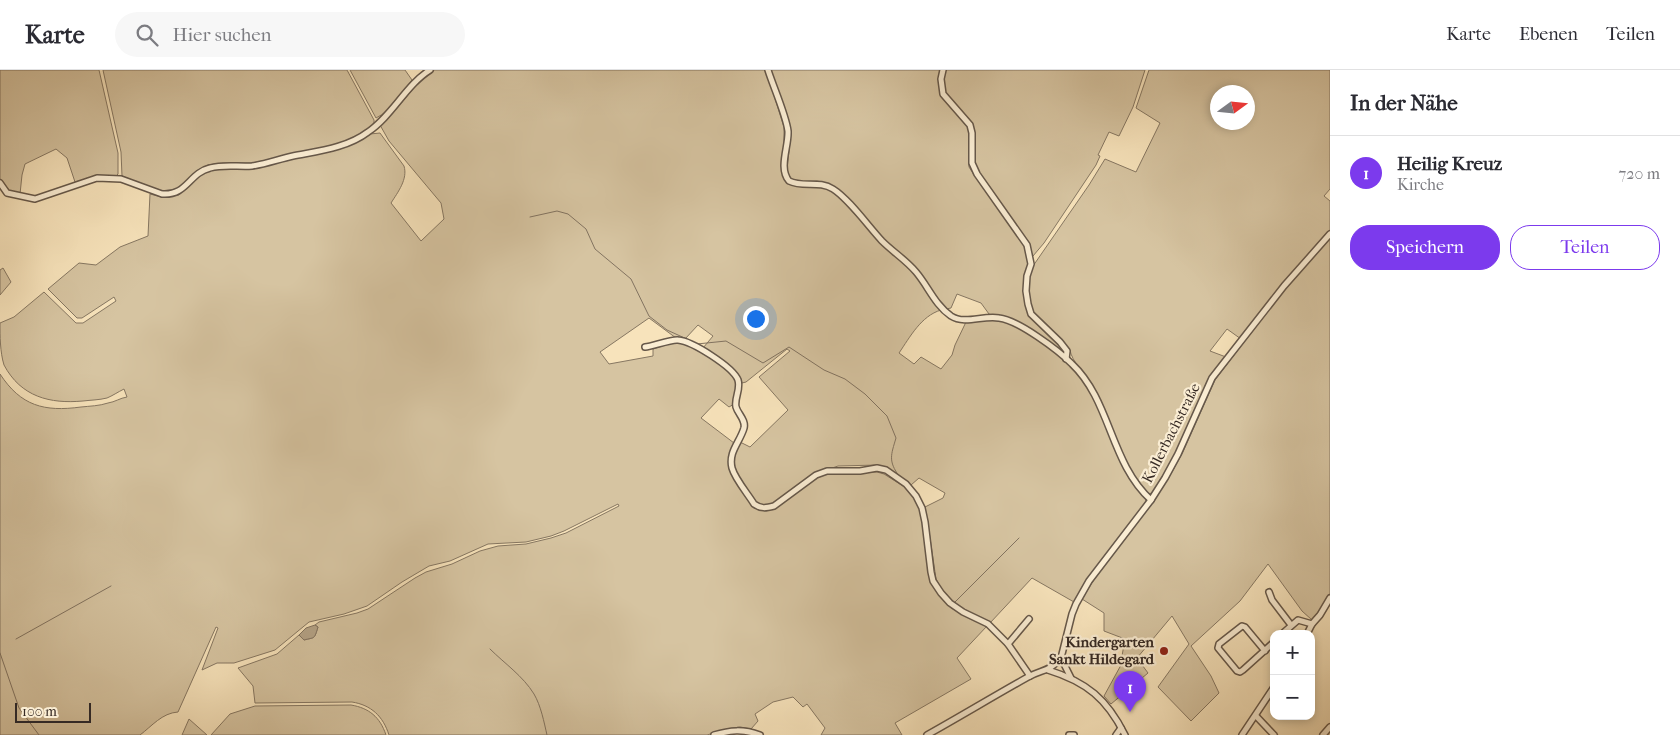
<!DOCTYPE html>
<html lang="de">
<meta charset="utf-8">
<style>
:root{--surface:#fff;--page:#f7f7f7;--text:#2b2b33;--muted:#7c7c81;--line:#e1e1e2;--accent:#7c3aed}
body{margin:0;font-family:"IM FELL French Canon",serif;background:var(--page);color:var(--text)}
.controls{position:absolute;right:15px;bottom:15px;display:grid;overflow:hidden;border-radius:10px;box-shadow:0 2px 8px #0003}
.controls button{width:45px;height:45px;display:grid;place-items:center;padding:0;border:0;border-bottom:1px solid var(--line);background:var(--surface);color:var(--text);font:25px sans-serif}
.compass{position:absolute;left:1210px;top:15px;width:45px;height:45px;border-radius:50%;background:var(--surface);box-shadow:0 2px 8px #0003;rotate:75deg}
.scale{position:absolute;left:15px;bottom:12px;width:76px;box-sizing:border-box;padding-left:5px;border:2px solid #362a24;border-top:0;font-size:14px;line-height:18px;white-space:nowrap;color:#362a24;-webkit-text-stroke:4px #faedd3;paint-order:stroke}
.you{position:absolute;left:755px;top:248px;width:18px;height:18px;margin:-12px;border:4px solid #fff;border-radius:50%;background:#1a73e8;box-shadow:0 0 0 8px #1a73e833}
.badge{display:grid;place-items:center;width:32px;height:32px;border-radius:50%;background:var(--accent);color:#fff;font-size:16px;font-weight:700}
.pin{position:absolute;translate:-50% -41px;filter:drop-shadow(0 1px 2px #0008)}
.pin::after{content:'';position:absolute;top:26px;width:18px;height:15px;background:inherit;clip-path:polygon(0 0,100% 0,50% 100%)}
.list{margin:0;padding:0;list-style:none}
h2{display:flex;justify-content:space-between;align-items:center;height:65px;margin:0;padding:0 20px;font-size:21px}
h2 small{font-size:16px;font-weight:400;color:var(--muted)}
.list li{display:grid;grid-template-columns:32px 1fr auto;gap:15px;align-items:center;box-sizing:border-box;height:75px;padding:0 20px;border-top:1px solid var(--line)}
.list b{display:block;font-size:19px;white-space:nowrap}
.list p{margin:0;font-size:16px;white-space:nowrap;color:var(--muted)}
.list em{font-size:16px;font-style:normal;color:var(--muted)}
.actions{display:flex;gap:10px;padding:15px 20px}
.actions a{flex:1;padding:11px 0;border:1px solid var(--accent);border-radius:20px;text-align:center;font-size:18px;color:var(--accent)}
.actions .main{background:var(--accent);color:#fff}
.icon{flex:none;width:28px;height:28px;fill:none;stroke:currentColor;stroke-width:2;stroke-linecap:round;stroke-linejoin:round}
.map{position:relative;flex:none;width:1330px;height:665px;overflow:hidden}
header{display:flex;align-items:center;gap:30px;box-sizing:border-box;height:70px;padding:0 25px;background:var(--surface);border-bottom:1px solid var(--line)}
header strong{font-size:24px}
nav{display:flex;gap:28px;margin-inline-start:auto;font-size:18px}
.search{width:350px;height:45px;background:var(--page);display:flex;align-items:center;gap:12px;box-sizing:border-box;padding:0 18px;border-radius:28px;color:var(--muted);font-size:19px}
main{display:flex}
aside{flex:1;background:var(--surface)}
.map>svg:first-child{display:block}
</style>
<header>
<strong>Karte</strong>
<div class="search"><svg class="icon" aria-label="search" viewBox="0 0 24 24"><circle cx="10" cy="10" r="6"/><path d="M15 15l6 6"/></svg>Hier suchen</div>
<nav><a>Karte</a><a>Ebenen</a><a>Teilen</a></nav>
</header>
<main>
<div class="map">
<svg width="1330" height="665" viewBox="0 0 1330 665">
<rect width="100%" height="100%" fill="#f7e3bb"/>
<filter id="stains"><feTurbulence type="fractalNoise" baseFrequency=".004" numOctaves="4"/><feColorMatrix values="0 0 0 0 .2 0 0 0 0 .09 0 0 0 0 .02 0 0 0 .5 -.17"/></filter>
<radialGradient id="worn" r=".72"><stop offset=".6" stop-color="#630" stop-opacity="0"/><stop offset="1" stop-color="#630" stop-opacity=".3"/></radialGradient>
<g fill="#d6c4a1" stroke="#867762" fill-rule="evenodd">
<polygon points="0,0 99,0 118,83 118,104 116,106 97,106 75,112 67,88 56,79 25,94 22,105 20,124 10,121 0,110"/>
<polygon points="103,0 347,0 374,50 374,55 358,67 321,79 252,93 223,93 208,95 196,101 183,116 176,121 162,122 122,106 121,82"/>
<path d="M350,0H405L412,10C402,23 391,41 376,48Z"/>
<path d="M433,0H766L784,57V105L785,111C798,122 815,111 832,120L893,185L909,196L941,240C921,246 910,267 899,283L914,294L921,287L941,299L952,285L955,275L966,252L987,249H998L989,244L981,233L957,224L951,238L946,239L929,218L919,201L884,170L841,122L826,113L817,111L801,112L794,111L789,107L787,99L790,72V56L770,0H941C932,38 963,35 970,62C973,74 967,85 969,97C982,119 1030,171 1029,193C1029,200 1024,207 1024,216L1028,218L1029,207L1033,196L1089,115L1105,89L1136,102L1160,53L1136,38L1149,0H1330V119L1324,126L1330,131V161L1282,216L1241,269L1227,259L1210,281L1226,287L1211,306L1176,383L1154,422L1149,424C1117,397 1114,352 1094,319C1087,308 1071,290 1070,280L1060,287C1067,293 1074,297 1080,305C1101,331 1107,366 1122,395C1128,408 1137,419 1146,430L1145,433L1097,497L1074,532L1032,508L990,553C964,539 943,532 933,502L925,437L943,428L945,423L919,408L911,415L887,399L877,397L878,395L838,396L815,404L781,431L774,435L763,437L755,433L735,402L733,390L737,375L738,376L740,372L750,377L788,340L759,307L790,281L787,279L746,312L742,313L733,301L703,278L713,266L698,255L685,269L676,268L649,248L600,282L609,294L653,286V279L678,271C693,276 730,296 736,311C738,319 735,326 734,334L729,337L719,329L701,348L734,373L729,389L730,398L753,434C760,441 766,441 775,438L817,407L828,403L877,402L884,404L903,416L914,427L920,439L924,452L931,512L951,538L987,556L957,588L971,609L895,653L902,665H821L825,658L807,634L803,637L793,627L773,632L755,644L758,651L751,659L740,657L727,659L707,665H389C383,646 371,635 352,632L255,633L253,616L238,598L277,584L299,565L304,570C315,567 314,570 318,557L315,555L319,552L357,543L368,539L415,508L426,502L452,494L480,481L498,476L526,474L551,468L566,463L619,436L618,434L564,461L551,466L526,472L488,474L450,491L429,496L402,512L367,536L344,544L309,552L275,580L234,593H217L202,600L218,558L216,557L178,642C162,643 152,656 140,665H0V304C21,336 44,342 81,337C90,336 99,336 108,333C115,332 120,328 127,327L124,319C118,322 112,326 107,328C99,330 91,330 83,331C50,334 21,327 4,295C0,282 0,266 0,253L14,247L44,222L76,253H83L116,231L114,227L82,248H77L48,219L79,193L96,195L120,177L148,166L150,124L162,127L179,125C187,118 193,107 202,102C224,92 248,106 268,94L340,79L359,71L370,64L380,63L404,96C408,109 398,122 391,133L421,171L444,149L441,133L389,71L380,55L403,31L423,7ZM1218,22H1248V52H1218Z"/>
<path d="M945,0H1145L1133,37L1119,66L1109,62L1098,85L1100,86L1096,95L1044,173L1033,186L1024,166L979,103C977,98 974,94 974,88C973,80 977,69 973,61C960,37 938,32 945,0Z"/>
<polygon points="1330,168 1330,526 1312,550 1302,541 1268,494 1240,531 1191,576 1211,606 1219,623 1191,651 1158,617 1189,574 1172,546 1137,588 1148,603 1111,634 1104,626 1121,595 1113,588 1122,586 1125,569 1104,561 1104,543 1082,529 1100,500 1153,431 1168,409 1182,384 1215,310 1285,218"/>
<polygon points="3,198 11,212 0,225 0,200"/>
<path d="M351,635C369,638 380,647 386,665H211L230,644L255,636Z"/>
<polygon points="189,649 207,665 182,665"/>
</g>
<path fill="#b5a488" stroke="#827360" d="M315,555L318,557C314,570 315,567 304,570L299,565L306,558Z"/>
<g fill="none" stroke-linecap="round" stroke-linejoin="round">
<g stroke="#827360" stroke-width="1">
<polyline points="530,147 557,141 568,144 586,159 595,179 631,209 649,246 667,260 689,270"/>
<path d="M697,274L726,271L763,293L789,277L824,300L845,309L865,324L887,346L896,368C891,385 888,391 899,406"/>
<polyline points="835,398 860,398 876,396"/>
<polyline points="929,461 936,509 942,520 954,533 1019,468"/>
<polyline points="16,569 111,516"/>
<path d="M490,579C504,593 523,606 534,624C541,636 544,652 547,665"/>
<polyline points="0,583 19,638 39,665"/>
</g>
<defs>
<g id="minor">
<path d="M768,0C773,16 786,45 788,61C789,76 778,98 789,111C803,118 819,110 833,119C849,129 868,156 882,171C893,182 906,190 916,202C928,216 935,235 951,246C965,255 983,245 999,248C1018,250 1058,280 1072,294C1111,331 1110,393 1151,430"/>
<polyline points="943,0 941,9 943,24 970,55 972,63 972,93 977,104 1027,175 1031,194 1027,206 1026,221 1028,234 1031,244 1060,272 1067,281 1066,289"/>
<path d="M0,113L7,123L35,129L97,108L121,109L162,124C187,126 189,103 210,98C224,94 238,97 252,96C266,94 279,89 293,86C318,81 347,78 368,62C392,46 406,15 430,0"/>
<path d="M645,277C653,276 672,269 678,270C692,271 733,297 738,310C741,320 734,328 736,337C738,344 746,350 744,358C740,372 728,382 732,398C735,409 748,424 754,434C761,439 766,438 774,436L816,405L827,401H860L877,398L886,400L906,414L916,426L922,438L925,452L931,502L933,511L941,523L950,533L963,542L988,554L1008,574L1030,606"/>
<polyline points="1269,522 1272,530 1291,555"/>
<polyline points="1282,564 1298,550 1312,554"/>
<polyline points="1307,564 1312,554 1320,545 1330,528"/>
<polyline points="1008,574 1029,549"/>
<polyline points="1265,581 1245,557 1242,556 1219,574 1218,578 1237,601 1240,602 1243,600 1274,572"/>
<path d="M1048,600C1087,612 1107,629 1125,665"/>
<polyline points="1071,608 1061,588 1072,544 1076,534 1089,511 1151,430 1165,408 1178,384 1212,308 1284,216 1330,164"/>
<polyline points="1256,646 1274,665"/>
<path d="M714,665C730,660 743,659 760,665"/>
<path d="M927,665C961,646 994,626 1028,607C1043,599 1049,602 1061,588"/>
<polyline points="1069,665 1074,665"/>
<polyline points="1116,665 1121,658"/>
<polyline points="1242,665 1274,617"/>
<polyline points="1323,665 1330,657"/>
</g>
</defs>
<use href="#minor" stroke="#66584a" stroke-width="8"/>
<use href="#minor" stroke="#faedd3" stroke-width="5"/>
</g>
<circle fill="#8f2418" stroke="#faedd3" stroke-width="2" cx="1164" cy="581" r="5"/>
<g text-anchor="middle" stroke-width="4.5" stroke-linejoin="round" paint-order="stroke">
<g font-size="15" fill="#362a24" stroke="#faedd3">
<text transform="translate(1171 363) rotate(-63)" y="5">Kollerbachstraße</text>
</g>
<g font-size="15" font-weight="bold" fill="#362a24" stroke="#faedd3" text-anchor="end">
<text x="1154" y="577">Kindergarten<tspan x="1154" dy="17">Sankt Hildegard</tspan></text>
</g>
</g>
<rect width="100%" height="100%" filter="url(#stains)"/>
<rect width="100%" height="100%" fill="url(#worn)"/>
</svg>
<div class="controls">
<button>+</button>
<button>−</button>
</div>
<svg class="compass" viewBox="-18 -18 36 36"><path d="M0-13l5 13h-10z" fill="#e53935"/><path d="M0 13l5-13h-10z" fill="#7c7c81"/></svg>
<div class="scale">100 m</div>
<div class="you"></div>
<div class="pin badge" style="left:1130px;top:642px">1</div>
</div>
<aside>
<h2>In der Nähe<small></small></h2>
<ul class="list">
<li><span class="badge">1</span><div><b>Heilig Kreuz</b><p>Kirche</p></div><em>720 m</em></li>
</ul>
<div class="actions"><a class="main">Speichern</a><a>Teilen</a></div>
</aside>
</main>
